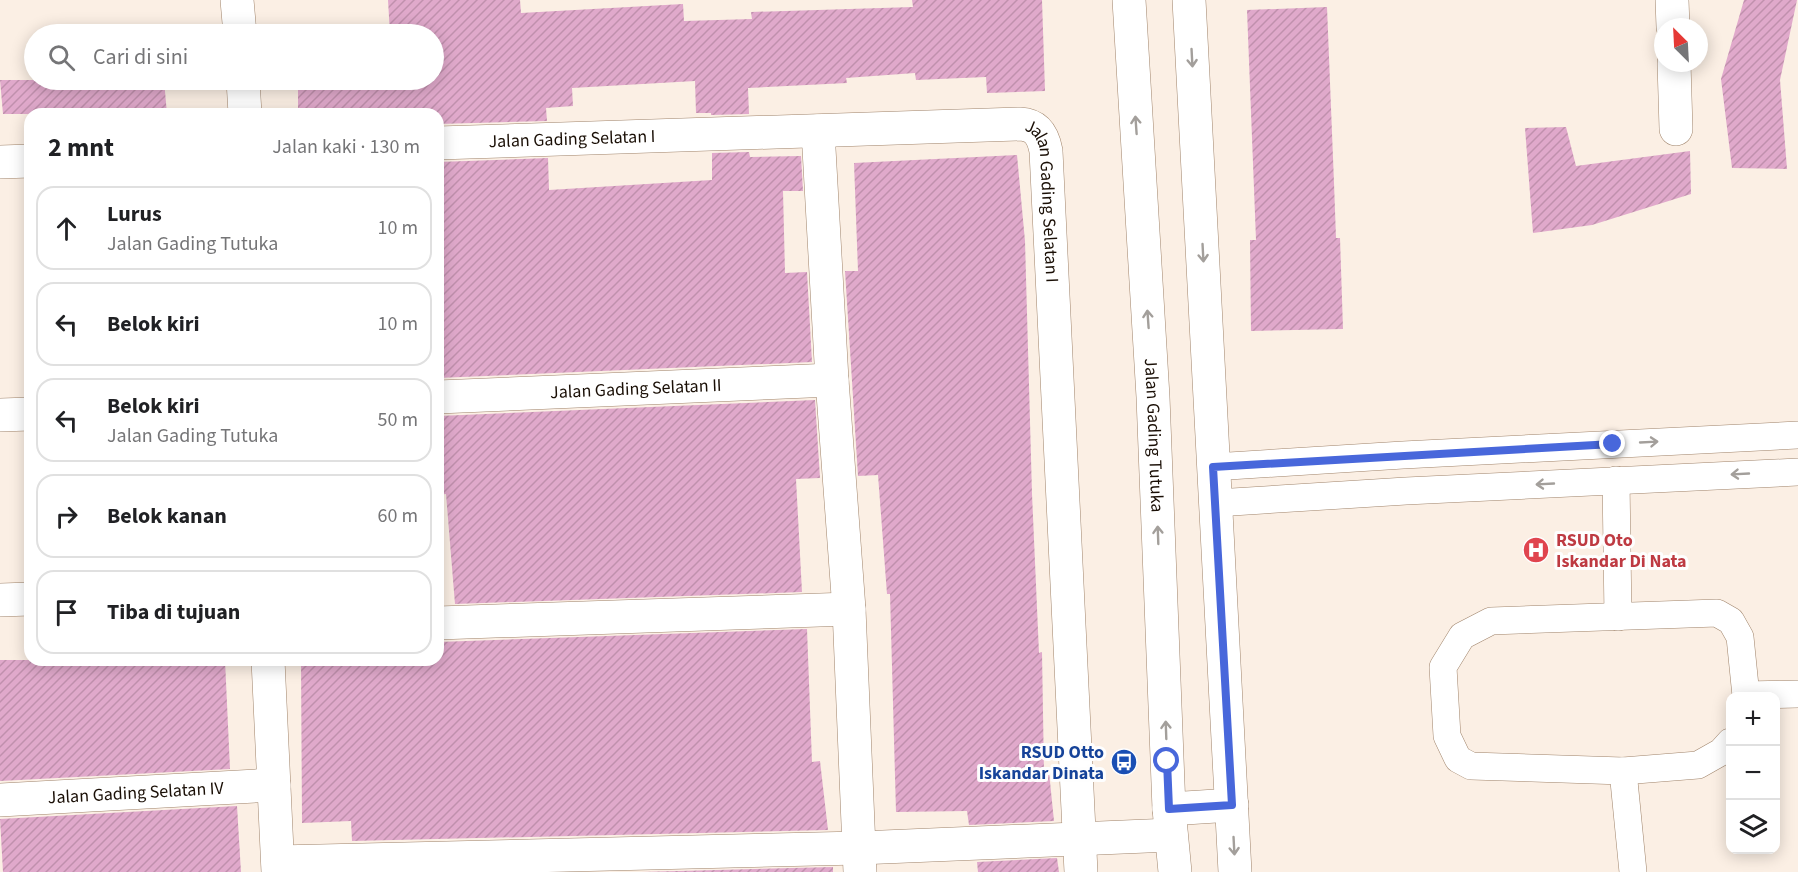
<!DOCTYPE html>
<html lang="id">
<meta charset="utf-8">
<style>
:root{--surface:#fff;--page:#f2f2f2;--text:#202124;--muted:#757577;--line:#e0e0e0}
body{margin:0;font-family:"Source Sans 3",sans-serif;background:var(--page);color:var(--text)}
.controls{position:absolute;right:18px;bottom:18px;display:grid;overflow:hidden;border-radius:12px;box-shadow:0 3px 15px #0003}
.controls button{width:54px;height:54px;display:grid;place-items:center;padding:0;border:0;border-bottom:2px solid var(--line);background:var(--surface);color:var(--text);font:30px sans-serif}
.compass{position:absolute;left:1654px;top:18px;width:54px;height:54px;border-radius:50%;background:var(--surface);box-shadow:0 3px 15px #0003;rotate:336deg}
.stop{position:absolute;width:18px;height:18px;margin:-14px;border:4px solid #4867db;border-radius:50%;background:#fff}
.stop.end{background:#4867db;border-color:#fff;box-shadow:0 2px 6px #0008}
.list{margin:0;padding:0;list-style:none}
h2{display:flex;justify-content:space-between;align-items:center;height:78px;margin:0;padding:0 24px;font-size:26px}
h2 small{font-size:20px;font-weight:400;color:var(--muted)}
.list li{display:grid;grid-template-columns:39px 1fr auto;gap:18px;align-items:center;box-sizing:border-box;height:84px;margin:0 12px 12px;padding:0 12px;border:2px solid var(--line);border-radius:18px}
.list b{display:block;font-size:22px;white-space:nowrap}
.list p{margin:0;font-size:20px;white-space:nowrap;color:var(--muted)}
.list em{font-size:20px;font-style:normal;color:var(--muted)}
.icon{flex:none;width:33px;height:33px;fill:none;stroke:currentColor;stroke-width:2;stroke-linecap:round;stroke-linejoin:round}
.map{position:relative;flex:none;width:1798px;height:872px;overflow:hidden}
.search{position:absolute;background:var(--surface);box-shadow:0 3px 15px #0003;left:24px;top:24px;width:420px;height:66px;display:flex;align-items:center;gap:15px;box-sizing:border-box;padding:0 21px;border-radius:33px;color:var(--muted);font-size:22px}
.panel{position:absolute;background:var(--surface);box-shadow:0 3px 15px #0003;left:24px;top:108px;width:420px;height:558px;border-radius:18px}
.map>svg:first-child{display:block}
</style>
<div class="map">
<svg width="1798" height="872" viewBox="0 0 1798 872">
<defs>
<pattern id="building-hatch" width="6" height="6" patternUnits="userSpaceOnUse" patternTransform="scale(1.5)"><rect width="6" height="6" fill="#e0a9cb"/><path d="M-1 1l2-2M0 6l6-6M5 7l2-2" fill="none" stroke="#c090ad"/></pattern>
</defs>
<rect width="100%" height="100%" fill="#fbefe4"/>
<g fill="url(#building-hatch)">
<polygon points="388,0 520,0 521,13 683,4 684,21 752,19 751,12 913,7 912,0 1042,0 1045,91 987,93 986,77 916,80 915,73 846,78 847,83 748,88 749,114 711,115 711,113 696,113 695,81 572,88 573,106 546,108 547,121 438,124 438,114 298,114 298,80 434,80 434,34 390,34"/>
<polygon points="1744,0 1797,0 1780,80 1787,169 1732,168 1721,79"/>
<polygon points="1327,7 1334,183 1336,238 1340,238 1343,329 1251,331 1250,240 1256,240 1247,10"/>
<polygon points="0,80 164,80 167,114 3,114"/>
<polygon points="1566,127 1576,166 1690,151 1691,194 1592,225 1533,233 1525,128"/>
<polygon points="749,152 750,157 801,156 803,191 783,191 785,273 807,272 812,362 438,378 438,162 548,158 549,190 712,180 712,153"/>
<polygon points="1017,155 1025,241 1032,494 1039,653 1042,652 1044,773 1049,772 1054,821 969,825 967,811 896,812 890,594 887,594 878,475 858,476 845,271 858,271 854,163"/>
<polygon points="815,400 820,478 796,479 802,592 455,604 446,494 438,495 438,416"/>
<polygon points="807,629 812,762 820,761 828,830 352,841 351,821 302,823 301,660 438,660 438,642"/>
<polygon points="0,660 225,660 230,769 0,781"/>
<polygon points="237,806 241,872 3,872 0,819"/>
<polygon points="1057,858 1059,872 978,872 977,862"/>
<polygon points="833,867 833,872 641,872"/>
</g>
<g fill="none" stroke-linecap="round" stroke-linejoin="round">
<defs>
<g id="service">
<polyline points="1213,467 1403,455 1798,435"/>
<polyline points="1616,480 1618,617"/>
<polyline points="1216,503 1406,491 1798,472"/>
<polyline points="1746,695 1798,694"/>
<polyline points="1730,742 1721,752 1698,765 1623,771 1471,766 1458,759 1447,736 1443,667 1462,636 1491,621 1717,613 1731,621 1740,637 1746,696"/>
<polyline points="1623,771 1633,872"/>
</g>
<g id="minor">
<polyline points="237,0 240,34"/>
<polyline points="1672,0 1673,27"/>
<polyline points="1674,63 1676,129"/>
<polyline points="243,80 245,114"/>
<polyline points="818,131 832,380 849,609 860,872"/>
<path id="s1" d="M438,143L1020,124C1037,125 1043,135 1046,151L1081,872"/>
<polyline points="0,162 30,161"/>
<path id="s2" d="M438,397L832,380"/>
<polyline points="0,415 30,414"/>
<polyline points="0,600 30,599"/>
<polyline points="438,623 849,609"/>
<polyline points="268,660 278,872"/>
<path id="s3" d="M0,800L274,785"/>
<polyline points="278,862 859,848 1171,835"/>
</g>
<g id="secondary">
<path id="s4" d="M1129,0L1153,397L1169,809L1175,872"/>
<polyline points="1189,0 1235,872"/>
<polyline points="1169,809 1232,805"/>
</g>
</defs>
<use href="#service" stroke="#a0846b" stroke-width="28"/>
<use href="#minor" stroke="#a0846b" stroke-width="34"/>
<use href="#secondary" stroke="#a0846b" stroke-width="34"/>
<use href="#service" stroke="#fff" stroke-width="27"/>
<use href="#minor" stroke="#fff" stroke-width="33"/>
<use href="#secondary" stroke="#fff" stroke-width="33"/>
</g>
<defs><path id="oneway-shaft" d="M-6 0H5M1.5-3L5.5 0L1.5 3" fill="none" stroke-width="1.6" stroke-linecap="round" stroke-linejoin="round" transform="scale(1.5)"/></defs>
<g stroke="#a39f9b">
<use href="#oneway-shaft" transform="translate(1192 58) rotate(87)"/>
<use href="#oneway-shaft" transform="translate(1136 125) rotate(-94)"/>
<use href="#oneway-shaft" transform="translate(1203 253) rotate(87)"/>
<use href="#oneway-shaft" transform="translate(1148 319) rotate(-94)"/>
<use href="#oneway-shaft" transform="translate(1649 442) rotate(-3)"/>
<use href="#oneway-shaft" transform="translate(1740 474) rotate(177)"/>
<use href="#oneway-shaft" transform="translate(1545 484) rotate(177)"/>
<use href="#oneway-shaft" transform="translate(1158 535) rotate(-92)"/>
<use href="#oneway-shaft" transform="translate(1166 730) rotate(-92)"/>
<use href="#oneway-shaft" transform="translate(1234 846) rotate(87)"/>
</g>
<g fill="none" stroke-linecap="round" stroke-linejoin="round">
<polyline stroke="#4867db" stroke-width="8" points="1167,761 1169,809 1232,805 1213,467 1613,444"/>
</g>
<defs>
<symbol id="hospital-disc" viewBox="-11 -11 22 22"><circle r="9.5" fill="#e0444e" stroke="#fefefe"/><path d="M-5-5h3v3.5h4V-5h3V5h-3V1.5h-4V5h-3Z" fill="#fff"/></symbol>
<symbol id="bus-disc" viewBox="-11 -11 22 22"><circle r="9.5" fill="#1a4fb4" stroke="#fefefe"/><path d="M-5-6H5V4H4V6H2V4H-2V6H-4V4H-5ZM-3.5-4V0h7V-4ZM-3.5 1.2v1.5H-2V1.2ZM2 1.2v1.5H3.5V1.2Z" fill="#fff"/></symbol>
</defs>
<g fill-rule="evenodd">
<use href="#hospital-disc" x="1521" y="535" width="30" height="30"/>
<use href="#bus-disc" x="1109" y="747" width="30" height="30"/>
</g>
<g text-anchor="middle" stroke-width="6" stroke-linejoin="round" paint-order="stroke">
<g font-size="18" fill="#1a0f06" stroke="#fefefe">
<text dy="6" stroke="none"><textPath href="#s1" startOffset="134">Jalan Gading Selatan I</textPath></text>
<text dy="6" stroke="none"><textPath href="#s1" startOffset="672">Jalan Gading Selatan I</textPath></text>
<text dy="6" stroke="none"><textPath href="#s2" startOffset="198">Jalan Gading Selatan II</textPath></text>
<text dy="6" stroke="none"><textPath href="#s4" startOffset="436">Jalan Gading Tutuka</textPath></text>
<text dy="6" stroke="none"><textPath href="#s3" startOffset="136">Jalan Gading Selatan IV</textPath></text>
</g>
<g font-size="18" font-weight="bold" fill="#be3a42" stroke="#fefefe" text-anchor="start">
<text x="1556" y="546">RSUD Oto<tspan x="1556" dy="21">Iskandar Di Nata</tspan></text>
</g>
<g font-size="18" font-weight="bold" fill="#164399" stroke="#fefefe" text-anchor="end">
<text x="1104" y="758">RSUD Otto<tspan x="1104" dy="21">Iskandar Dinata</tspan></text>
</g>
</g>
</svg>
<div class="controls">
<button>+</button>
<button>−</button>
<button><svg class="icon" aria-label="layers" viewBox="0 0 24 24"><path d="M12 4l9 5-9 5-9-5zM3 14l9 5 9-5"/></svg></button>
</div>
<svg class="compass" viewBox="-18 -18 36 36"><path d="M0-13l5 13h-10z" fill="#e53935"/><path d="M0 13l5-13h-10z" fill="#757577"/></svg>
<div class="stop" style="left:1167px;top:761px"></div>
<div class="stop end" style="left:1613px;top:444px"></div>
<div class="search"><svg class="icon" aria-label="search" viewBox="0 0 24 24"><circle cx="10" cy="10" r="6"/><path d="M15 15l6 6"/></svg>Cari di sini</div>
<section class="panel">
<h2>2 mnt<small>Jalan kaki · 130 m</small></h2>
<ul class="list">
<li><svg class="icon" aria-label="ahead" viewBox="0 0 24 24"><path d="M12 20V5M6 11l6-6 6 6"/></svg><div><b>Lurus</b><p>Jalan Gading Tutuka</p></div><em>10 m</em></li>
<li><svg class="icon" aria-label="left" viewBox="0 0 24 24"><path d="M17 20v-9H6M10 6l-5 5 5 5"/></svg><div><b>Belok kiri</b></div><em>10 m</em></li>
<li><svg class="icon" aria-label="left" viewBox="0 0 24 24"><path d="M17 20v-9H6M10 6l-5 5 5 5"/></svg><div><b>Belok kiri</b><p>Jalan Gading Tutuka</p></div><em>50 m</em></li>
<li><svg class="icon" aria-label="right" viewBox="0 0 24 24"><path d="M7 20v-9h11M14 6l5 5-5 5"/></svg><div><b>Belok kanan</b></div><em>60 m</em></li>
<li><svg class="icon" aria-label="arrive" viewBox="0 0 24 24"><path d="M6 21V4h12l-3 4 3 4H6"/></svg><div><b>Tiba di tujuan</b></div></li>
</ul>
</section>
</div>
